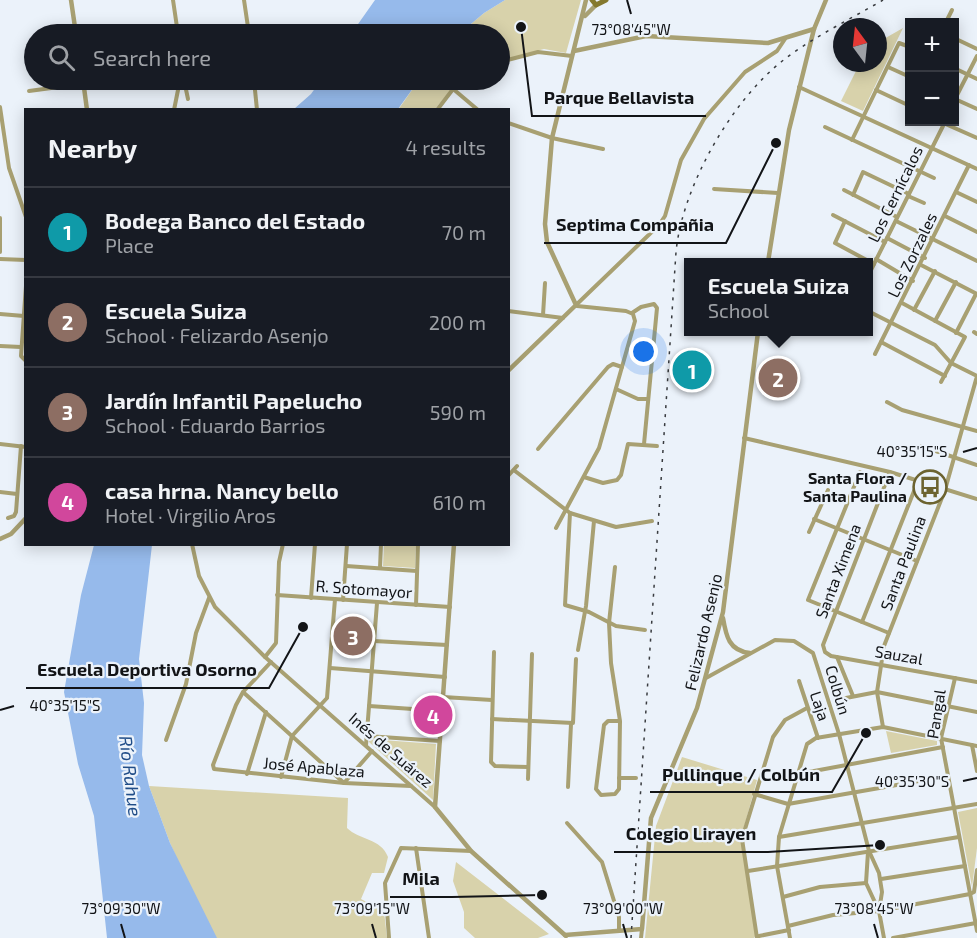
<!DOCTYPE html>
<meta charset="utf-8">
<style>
:root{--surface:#171b24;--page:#20242c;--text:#f1f3f6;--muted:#9ea1a6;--line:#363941;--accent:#b5b29d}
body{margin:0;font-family:"Exo 2",sans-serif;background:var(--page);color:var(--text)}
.controls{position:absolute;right:18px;top:18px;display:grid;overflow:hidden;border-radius:0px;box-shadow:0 3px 15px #0003}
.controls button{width:54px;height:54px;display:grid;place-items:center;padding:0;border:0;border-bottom:2px solid var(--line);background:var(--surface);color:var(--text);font:30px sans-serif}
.compass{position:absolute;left:833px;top:18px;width:54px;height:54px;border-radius:50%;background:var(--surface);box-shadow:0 3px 15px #0003;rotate:345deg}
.you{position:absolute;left:644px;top:352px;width:21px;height:21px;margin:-15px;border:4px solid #fff;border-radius:50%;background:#1a73e8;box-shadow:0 0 0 9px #1a73e833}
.badge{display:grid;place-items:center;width:39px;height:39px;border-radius:50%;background:var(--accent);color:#fff;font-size:20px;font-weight:700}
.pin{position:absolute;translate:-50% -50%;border:3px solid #fff;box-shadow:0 2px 6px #0006}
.popup{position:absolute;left:684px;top:258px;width:189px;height:78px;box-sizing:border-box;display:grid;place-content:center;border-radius:0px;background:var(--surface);filter:drop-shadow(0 2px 4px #0005);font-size:20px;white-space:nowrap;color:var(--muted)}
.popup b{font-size:22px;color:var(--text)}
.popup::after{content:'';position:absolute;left:50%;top:100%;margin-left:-12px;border:12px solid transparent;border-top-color:var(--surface)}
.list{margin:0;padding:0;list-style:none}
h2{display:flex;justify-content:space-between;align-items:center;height:78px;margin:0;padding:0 24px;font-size:26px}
h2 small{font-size:20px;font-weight:400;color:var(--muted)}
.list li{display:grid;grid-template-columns:39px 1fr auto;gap:18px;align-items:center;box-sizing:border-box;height:90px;padding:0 24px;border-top:2px solid var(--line)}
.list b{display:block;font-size:22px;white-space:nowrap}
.list p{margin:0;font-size:20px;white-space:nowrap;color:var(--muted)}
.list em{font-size:20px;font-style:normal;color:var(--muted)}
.icon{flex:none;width:33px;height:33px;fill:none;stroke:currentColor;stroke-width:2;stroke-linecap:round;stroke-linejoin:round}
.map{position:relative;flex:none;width:977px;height:938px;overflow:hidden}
.search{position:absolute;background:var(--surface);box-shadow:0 3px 15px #0003;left:24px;top:24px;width:486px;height:66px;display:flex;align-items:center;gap:15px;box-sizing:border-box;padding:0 21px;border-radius:33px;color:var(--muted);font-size:22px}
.panel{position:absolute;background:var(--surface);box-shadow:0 3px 15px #0003;left:24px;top:108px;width:486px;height:438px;border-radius:0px}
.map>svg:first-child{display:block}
</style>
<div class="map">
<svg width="977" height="938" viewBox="0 0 977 938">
<rect width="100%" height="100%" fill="#ebf2fa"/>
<g fill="#d8d2ab">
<polygon points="505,0 581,0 566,53 544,49 500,61 500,34 459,34 484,13"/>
<polygon points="903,28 863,111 841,101 860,63 878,63 878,38 882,40"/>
<polygon points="419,80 459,80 435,109 398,110"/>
<polygon points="384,545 416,545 415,568 383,566"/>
<polygon points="886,731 937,741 937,745 891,753"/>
<polygon points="369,739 436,744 433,800 369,742"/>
<polygon points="682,757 757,780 741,838 756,935 754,938 645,938 656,826"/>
<path d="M149,786L348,798L347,828C359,840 381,838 388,857L384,873H372L361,899L384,911L387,938H212L170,843Z"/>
<polygon points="977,808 977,848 972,887 958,812"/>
<polygon points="456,862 549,934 538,938 475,938 464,928 464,912 453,881"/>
</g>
<g fill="#96baeb">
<polygon points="375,0 505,0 484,13 459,34 351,34"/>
<polygon points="321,80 419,80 398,109 294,109 311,94"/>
<polygon points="94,545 152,545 139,659 144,703 142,755 149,786 170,843 217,938 107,938 94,816 78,764 64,692 81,595"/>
</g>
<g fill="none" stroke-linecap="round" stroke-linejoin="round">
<g stroke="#a8a072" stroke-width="4">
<polyline points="173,0 178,34"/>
<polyline points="244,0 249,34"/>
<polyline points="946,22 952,10"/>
<polyline points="954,38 977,49"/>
<polyline points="500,62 538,52 572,56"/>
<polyline points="888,67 910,77"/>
<polyline points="954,68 977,79"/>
<polyline points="184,80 188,99"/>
<polyline points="254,80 257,110"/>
<polyline points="799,87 977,169"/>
<polyline points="452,88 478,110"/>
<polyline points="876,90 910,106"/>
<polyline points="29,91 111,80"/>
<polyline points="955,99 977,109"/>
<polyline points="954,101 977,56"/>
<polyline points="0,107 9,168 26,217"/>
<polyline points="174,110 180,80"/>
<polyline points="437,110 460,80"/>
<polyline points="941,122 977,138"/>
<polyline points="508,123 552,138 603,149"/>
<polyline points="825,127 934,178"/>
<polyline points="852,140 899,43 910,47"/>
<polyline points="714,189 778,193"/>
<polyline points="844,190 897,217"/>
<polyline points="956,192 977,202"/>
<polyline points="853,195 863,172 909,194"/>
<polyline points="908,196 924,203"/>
<polyline points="833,215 885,242"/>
<polyline points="945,216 977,232"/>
<polyline points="0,218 0,252"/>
<polyline points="845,221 835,243 874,264"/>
<polyline points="896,221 977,261"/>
<polyline points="887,238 925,258"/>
<polyline points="0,259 26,260"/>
<polyline points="876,259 913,281"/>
<polyline points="921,265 977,294"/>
<polyline points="868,276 945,122"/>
<polyline points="26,286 21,356 26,361"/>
<polyline points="902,303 965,337 941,382"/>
<polyline points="576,305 659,225 665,216 681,160 704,119 745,72 777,51 785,39"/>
<polyline points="914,310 935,271"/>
<polyline points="508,311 563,318"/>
<polyline points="868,311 935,345 951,363 977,376 945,490 884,646 877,692 883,727"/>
<polyline points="632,313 641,307 654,304 657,308 644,444"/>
<polyline points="0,314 24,316"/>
<polyline points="543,315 545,283"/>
<polyline points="935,321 956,282"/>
<polyline points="974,332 977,334"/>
<polyline points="956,333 976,294"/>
<polyline points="881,342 945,376"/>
<polyline points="0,346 21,347"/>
<polyline points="875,354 969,165"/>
<polyline points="616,389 638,399 648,399"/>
<polyline points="887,402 902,410 977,431"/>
<polyline points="744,438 890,472 977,499"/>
<polyline points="0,444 26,447"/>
<polyline points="921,446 977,465"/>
<polyline points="538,449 608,367 613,364 622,367"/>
<polyline points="515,471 570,513 616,527 652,521"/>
<polyline points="860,472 808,600 889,633"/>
<polyline points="890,472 823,645 825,652 831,656 977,682"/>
<polyline points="508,476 517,466"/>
<polyline points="584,477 603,483 617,480 621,475 628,444 657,446"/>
<polyline points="0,492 17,494"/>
<polyline points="570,513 565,605 589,612 616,626 645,630"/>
<polyline points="8,518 14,516 16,512 21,446"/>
<polyline points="814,519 917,561"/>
<polyline points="556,528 599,448 635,321 633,314 626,311 577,306"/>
<polyline points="809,532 828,490"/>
<polyline points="192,544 199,576 215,607 265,657 435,807"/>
<polyline points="346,566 417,571"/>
<polyline points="615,567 609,623 611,663 620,721 619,789 615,794 601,795 596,789 604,725 608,721 620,721"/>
<polyline points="380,568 381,544"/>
<polyline points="277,595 450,607"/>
<polyline points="311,598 315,544"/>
<polyline points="343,600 347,544"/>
<polyline points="416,605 418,544"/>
<polyline points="862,622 918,481"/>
<polyline points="374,641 447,645"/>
<polyline points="578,650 586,606 594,521"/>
<polyline points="494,652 491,762 495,766 528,767"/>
<polyline points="265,657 276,643 279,562 283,544"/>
<polyline points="837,657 853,696"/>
<polyline points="271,662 243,692 236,705 213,765 214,769 344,783 411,786"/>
<polyline points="330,668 445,677"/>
<polyline points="706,678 775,640 794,641 813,653 839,734 869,851 879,873 882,892 879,911"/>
<polyline points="955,678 941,738 977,931"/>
<polyline points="799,681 818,738"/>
<polyline points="243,692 344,783 372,751"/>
<polyline points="443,697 492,700"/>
<polyline points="846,698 877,692 977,712"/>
<polyline points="369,706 442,711"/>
<polyline points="492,719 573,723 576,659"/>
<polyline points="367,736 440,741"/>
<polyline points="166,740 186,684 196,633 209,598"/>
<polyline points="366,745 377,603"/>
<polyline points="972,745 977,771"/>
<polyline points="247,774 266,712"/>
<polyline points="798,774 943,747"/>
<polyline points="281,777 292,736 327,698 335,599"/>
<polyline points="619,778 636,778"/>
<polyline points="528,779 532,654"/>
<polyline points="568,787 571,724"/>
<polyline points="754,794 788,804 948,776"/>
<polyline points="567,823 602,862 619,917 619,930"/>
<polyline points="779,837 977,804"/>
<polyline points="416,848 429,938"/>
<polyline points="868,852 866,883 879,911 884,938"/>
<polyline points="748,871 959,837"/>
<polyline points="881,879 965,866"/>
<polyline points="783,897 820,887 866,883"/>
<polyline points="788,926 833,915 879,911 970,894 974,892 977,870"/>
<polyline points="759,936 789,930"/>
<polyline points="389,938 385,883 401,848 471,851"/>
<polyline points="641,938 642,929"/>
<polyline points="757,938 742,839 773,737 785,720 807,708"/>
<polyline points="790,938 777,866 779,837 807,744 816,738 883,727 977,746"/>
<polyline points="893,938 976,923"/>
</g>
<g stroke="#a8a072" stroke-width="4.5">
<polyline points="71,0 76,34"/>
<polyline points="585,16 596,5"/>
<polyline points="574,51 646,36 768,43 814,29"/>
<polyline points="83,80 87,110"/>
<polyline points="768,262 789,130 814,29 826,0"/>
<polyline points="508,371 576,305 547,242 545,224 552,138 586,0"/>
<polyline points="0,539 11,534 26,518"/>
<polyline points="454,544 435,807 471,851 566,936"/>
<path d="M723,618C726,636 729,651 750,653"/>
<polyline points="565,935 642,929 651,818 697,708 723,612 758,332"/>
</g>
<polyline stroke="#85792e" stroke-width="5" points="592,0 596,5 606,0"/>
<path stroke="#383b3f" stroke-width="1.5" stroke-dasharray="3 6" stroke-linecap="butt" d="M631,938L676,252C682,188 730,103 781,62C811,38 849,20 883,0"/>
</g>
<path fill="none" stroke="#121417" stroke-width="2" d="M627,0L631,14M963,452L977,448M0,710L14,706M963,781L977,778M121,924L125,938M372,924L376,938M623,924L627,938M874,924L878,938"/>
<defs>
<symbol id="bus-ring" viewBox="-11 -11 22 22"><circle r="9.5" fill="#ebf2fa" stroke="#6c6330" stroke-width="1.5"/><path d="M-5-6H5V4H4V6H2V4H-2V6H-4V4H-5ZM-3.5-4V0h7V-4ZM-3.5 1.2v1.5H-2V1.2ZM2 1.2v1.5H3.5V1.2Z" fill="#6c6330"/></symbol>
</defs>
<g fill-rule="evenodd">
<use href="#bus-ring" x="911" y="468" width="38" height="38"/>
</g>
<g text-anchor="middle" stroke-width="4.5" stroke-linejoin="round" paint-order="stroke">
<g font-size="16" fill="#121417" stroke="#ebf2fa">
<text transform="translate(895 194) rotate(-64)" y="6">Los Cernícalos</text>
<text transform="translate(912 255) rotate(-64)" y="6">Los Zorzales</text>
<text transform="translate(903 563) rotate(-69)" y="6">Santa Paulina</text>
<text transform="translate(838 571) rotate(-69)" y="6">Santa Ximena</text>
<text transform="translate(364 589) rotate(4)" y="6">R. Sotomayor</text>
<text transform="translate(703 632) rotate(-77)" y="6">Felizardo Asenjo</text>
<text transform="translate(899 655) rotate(10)" y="6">Sauzal</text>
<text transform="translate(838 690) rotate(73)" y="6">Colbún</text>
<text transform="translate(820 706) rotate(71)" y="6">Laja</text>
<text transform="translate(936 714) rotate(-81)" y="6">Pangal</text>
<text transform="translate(391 750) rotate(41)" y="6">Inés de Suárez</text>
<text transform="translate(314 767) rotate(5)" y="6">José Apablaza</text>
</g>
<g font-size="16" font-weight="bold" fill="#121417" stroke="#ebf2fa" text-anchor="end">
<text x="907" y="484">Santa Flora /<tspan x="907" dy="18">Santa Paulina</tspan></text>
</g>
<g font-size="18" font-style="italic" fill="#204d88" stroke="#ebf2fa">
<text transform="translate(130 776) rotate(83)" y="6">Río Rahue</text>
</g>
</g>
<g font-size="15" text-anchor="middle" fill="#121417" stroke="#ebf2fa" stroke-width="4.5" stroke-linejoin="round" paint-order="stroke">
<text x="631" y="35">73°08'45"W</text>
<text x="912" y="457">40°35'15"S</text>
<text x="65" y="711">40°35'15"S</text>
<text x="912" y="787">40°35'30"S</text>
<text x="121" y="914">73°09'30"W</text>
<text x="372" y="914">73°09'15"W</text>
<text x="623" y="914">73°09'00"W</text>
<text x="874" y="914">73°08'45"W</text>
</g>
<path fill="none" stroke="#121417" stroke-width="2" d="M521 27L532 116H706M776 143L726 243H544M303 627L269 688H26M866 733L832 792H650M880 845L768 852H614M542 895L452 897H390"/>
<g fill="#121417" stroke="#ebf2fa" stroke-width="2">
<circle cx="521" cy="27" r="6"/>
<circle cx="776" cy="143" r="6"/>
<circle cx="303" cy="627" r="6"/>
<circle cx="866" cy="733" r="6"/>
<circle cx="880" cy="845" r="6"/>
<circle cx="542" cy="895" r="6"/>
</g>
<g font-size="18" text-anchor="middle" font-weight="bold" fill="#121417" stroke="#ebf2fa" stroke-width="4.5" stroke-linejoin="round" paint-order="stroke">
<text x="619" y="104">Parque Bellavista</text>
<text x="635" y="231">Septima Compañia</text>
<text x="147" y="676">Escuela Deportiva Osorno</text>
<text x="741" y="781">Pullinque / Colbún</text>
<text x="691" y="840">Colegio Lirayen</text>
<text x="421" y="885">Mila</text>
</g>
</svg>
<div class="controls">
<button>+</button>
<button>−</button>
</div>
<svg class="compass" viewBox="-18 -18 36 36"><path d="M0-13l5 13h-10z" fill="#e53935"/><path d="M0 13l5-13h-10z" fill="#9ea1a6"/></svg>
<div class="you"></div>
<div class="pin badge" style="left:692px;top:370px;background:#0f9aa8">1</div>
<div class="pin badge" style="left:778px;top:378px;background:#8d6e63">2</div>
<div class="popup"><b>Escuela Suiza</b>School</div>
<div class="pin badge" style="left:353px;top:636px;background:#8d6e63">3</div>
<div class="pin badge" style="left:433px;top:715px;background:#d1479c">4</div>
<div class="search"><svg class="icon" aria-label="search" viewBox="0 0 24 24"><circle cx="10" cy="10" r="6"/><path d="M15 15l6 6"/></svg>Search here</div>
<section class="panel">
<h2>Nearby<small>4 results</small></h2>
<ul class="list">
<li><span class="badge" style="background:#0f9aa8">1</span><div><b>Bodega Banco del Estado</b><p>Place</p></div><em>70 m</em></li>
<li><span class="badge" style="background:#8d6e63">2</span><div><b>Escuela Suiza</b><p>School · Felizardo Asenjo</p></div><em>200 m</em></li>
<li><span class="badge" style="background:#8d6e63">3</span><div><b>Jardín Infantil Papelucho</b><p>School · Eduardo Barrios</p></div><em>590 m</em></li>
<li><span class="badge" style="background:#d1479c">4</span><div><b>casa hrna. Nancy bello</b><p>Hotel · Virgilio Aros</p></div><em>610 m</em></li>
</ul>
</section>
</div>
